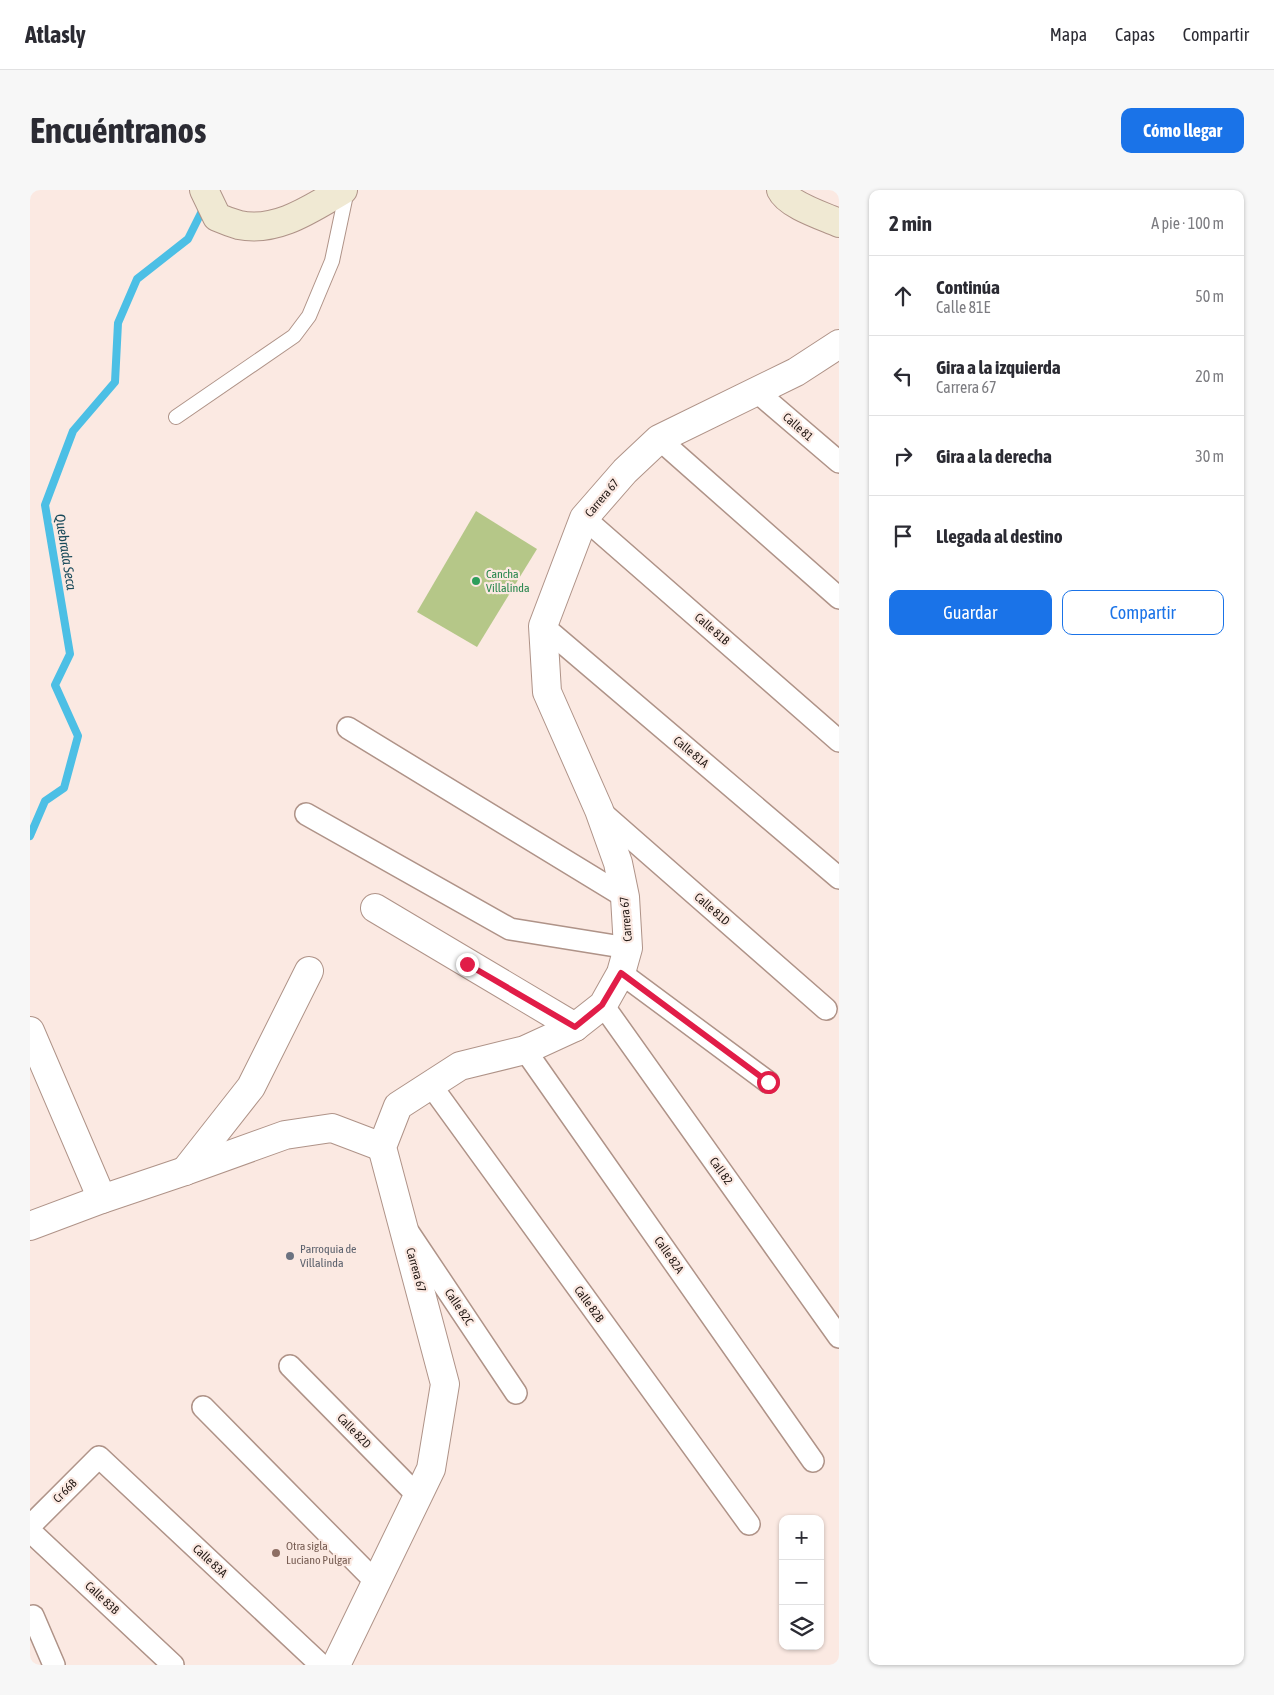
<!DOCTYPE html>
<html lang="es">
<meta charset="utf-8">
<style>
:root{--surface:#fff;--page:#f7f7f7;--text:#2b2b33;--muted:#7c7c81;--line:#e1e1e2;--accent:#1a73e8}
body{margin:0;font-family:"Asap Condensed",sans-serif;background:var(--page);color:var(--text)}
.controls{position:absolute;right:15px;bottom:15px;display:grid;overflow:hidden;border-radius:10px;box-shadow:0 1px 4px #0004}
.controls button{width:45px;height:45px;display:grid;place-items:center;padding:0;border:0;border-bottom:1px solid var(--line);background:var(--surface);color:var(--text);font:25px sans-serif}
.stop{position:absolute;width:15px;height:15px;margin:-11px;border:4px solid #e11d48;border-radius:50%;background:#fff}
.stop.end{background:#e11d48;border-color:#fff;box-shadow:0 1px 5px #0008}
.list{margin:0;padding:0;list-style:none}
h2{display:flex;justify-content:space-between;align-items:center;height:65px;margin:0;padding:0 20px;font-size:21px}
h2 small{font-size:16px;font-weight:400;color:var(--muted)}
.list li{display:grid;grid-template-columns:32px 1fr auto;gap:15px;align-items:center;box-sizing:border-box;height:80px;padding:0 20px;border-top:1px solid var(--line)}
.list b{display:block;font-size:19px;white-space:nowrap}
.list p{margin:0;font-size:16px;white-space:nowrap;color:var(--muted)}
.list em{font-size:16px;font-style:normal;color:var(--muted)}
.actions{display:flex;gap:10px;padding:15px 20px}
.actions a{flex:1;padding:11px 0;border:1px solid var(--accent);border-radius:10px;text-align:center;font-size:18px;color:var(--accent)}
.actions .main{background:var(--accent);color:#fff}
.icon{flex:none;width:28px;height:28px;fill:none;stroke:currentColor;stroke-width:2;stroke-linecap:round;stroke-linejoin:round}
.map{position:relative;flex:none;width:809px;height:1475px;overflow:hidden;border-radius:10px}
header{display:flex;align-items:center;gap:30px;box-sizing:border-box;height:70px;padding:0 25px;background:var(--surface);border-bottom:1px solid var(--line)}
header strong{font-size:24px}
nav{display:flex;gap:28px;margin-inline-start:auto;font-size:18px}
.intro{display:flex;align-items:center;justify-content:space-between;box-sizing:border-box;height:120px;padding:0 30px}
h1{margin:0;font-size:35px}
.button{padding:12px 22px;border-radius:10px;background:var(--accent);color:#fff;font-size:18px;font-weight:700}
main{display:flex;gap:30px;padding:0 30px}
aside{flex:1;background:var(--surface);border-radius:10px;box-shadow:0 1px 4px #0004}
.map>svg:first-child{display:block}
</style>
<header>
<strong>Atlasly</strong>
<nav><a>Mapa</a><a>Capas</a><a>Compartir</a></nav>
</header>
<div class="intro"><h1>Encuéntranos</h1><a class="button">Cómo llegar</a></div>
<main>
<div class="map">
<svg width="809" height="1475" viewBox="0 0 809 1475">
<rect width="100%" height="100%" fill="#fbe9e2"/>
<polygon fill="#b5c788" points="446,321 507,359 447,457 387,422"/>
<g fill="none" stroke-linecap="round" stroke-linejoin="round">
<polyline stroke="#4cbfe5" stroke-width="8" points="0,646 15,611 34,598 48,546 25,495 40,464 15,315 43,241 85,192 88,133 107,89 158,49 172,21"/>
<defs>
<polyline id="service" points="146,227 264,146 279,126 302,71 317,0"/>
<g id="pedestrian">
<polyline points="726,201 809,272"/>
<polyline points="629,249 809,408"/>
<polyline points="554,328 809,551"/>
<polyline points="513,436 809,688"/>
<polyline points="318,538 595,707"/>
<polyline points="569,620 796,819"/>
<polyline points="276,624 480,739 598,758"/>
<polyline points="591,783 738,892"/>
<polyline points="573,815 809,1147"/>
<polyline points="495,860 783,1271"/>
<polyline points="400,894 719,1334"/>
<polyline points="379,1043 486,1203"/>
<polyline points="260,1176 388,1306"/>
<polyline points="173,1217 346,1392"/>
<polyline points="0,1336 69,1267 291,1475"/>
<polyline points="0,1341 143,1475"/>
<polyline points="0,1427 3,1426 24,1475"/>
</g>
<g id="minor">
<polyline points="345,718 545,837"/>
<polyline points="0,841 72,1009"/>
<polyline points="155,981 221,897 279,781"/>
<polyline points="0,1036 72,1009 155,981 255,945 302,938 352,957"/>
<polyline points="306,1475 401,1279 415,1194 352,957 368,916 430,876 495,860 545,837 573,815 591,783 598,758 595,707 588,673 569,620 517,502 513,436 554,328 595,281 629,249 766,182 809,154"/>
</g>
<g id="secondary">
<path d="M174,0L187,27C194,30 202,33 209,35C247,43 282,18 313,0"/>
<path d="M751,0C758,15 793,26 809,33"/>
</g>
</defs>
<use href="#service" stroke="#af9388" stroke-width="16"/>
<use href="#pedestrian" stroke="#af9388" stroke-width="24"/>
<use href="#minor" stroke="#af9388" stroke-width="30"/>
<use href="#secondary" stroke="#af9388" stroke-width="30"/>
<use href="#service" stroke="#fff" stroke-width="14"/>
<use href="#pedestrian" stroke="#fff" stroke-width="21"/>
<use href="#minor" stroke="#fff" stroke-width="28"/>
<use href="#secondary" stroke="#f0e9d3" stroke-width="28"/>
</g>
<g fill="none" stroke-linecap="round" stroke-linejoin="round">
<polyline stroke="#e11d48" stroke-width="6" points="437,774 545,837 572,815 591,783 738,892"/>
</g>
<circle fill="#2e9e5b" stroke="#fbe9e2" stroke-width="2" cx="446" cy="391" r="5"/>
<circle fill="#6b7280" stroke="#fbe9e2" stroke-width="2" cx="260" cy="1066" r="5"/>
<circle fill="#8d6e63" stroke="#fbe9e2" stroke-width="2" cx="246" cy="1363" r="5"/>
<g text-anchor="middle" stroke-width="4.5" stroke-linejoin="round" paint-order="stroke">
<g font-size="12" fill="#201612" stroke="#fbe9e2">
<text transform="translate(768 237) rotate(41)" y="4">Calle 81</text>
<text transform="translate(572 308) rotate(-50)" y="4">Carrera 67</text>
<text transform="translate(682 439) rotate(41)" y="4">Calle 81B</text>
<text transform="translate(661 562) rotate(40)" y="4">Calle 81A</text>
<text transform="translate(682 719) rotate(41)" y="4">Calle 81D</text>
<text transform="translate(596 729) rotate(-95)" y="4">Carrera 67</text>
<text transform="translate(691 981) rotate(55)" y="4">Call 82</text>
<text transform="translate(639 1065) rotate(55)" y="4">Calle 82A</text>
<text transform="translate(386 1080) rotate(74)" y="4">Carrera 67</text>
<text transform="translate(559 1114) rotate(54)" y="4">Calle 82B</text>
<text transform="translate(429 1117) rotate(56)" y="4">Calle 82C</text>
<text transform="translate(324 1241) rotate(46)" y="4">Calle 82D</text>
<text transform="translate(35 1301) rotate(-45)" y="4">Cr 66B</text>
<text transform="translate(180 1371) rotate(43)" y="4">Calle 83A</text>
<text transform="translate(72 1408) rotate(43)" y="4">Calle 83B</text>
</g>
<g font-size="12" fill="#27864d" stroke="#fbe9e2" text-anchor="start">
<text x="456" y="388">Cancha<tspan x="456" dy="14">Villalinda</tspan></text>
</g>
<g font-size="12" fill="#5b616d" stroke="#fbe9e2" text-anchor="start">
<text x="270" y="1063">Parroquia de<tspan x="270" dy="14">Villalinda</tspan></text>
</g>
<g font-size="12" fill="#785e54" stroke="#fbe9e2" text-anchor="start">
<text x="256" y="1360">Otra sigla<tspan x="256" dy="14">Luciano Pulgar</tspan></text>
</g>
<g font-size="14" font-style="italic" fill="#194a5a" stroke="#fbe9e2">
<text transform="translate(36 362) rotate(81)" y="5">Quebrada Seca</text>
</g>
</g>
</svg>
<div class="controls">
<button>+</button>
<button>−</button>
<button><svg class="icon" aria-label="layers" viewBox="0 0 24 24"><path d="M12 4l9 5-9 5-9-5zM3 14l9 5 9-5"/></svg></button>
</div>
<div class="stop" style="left:738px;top:892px"></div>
<div class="stop end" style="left:437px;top:774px"></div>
</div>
<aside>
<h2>2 min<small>A pie · 100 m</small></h2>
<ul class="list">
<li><svg class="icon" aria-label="ahead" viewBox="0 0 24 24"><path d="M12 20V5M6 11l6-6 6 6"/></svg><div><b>Continúa</b><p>Calle 81E</p></div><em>50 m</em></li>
<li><svg class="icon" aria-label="left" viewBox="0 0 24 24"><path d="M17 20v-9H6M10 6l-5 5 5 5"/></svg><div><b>Gira a la izquierda</b><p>Carrera 67</p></div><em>20 m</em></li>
<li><svg class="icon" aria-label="right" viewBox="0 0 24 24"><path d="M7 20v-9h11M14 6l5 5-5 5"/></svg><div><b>Gira a la derecha</b></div><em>30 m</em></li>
<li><svg class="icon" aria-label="arrive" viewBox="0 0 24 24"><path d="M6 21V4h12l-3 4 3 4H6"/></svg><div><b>Llegada al destino</b></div></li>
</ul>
<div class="actions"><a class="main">Guardar</a><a>Compartir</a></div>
</aside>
</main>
